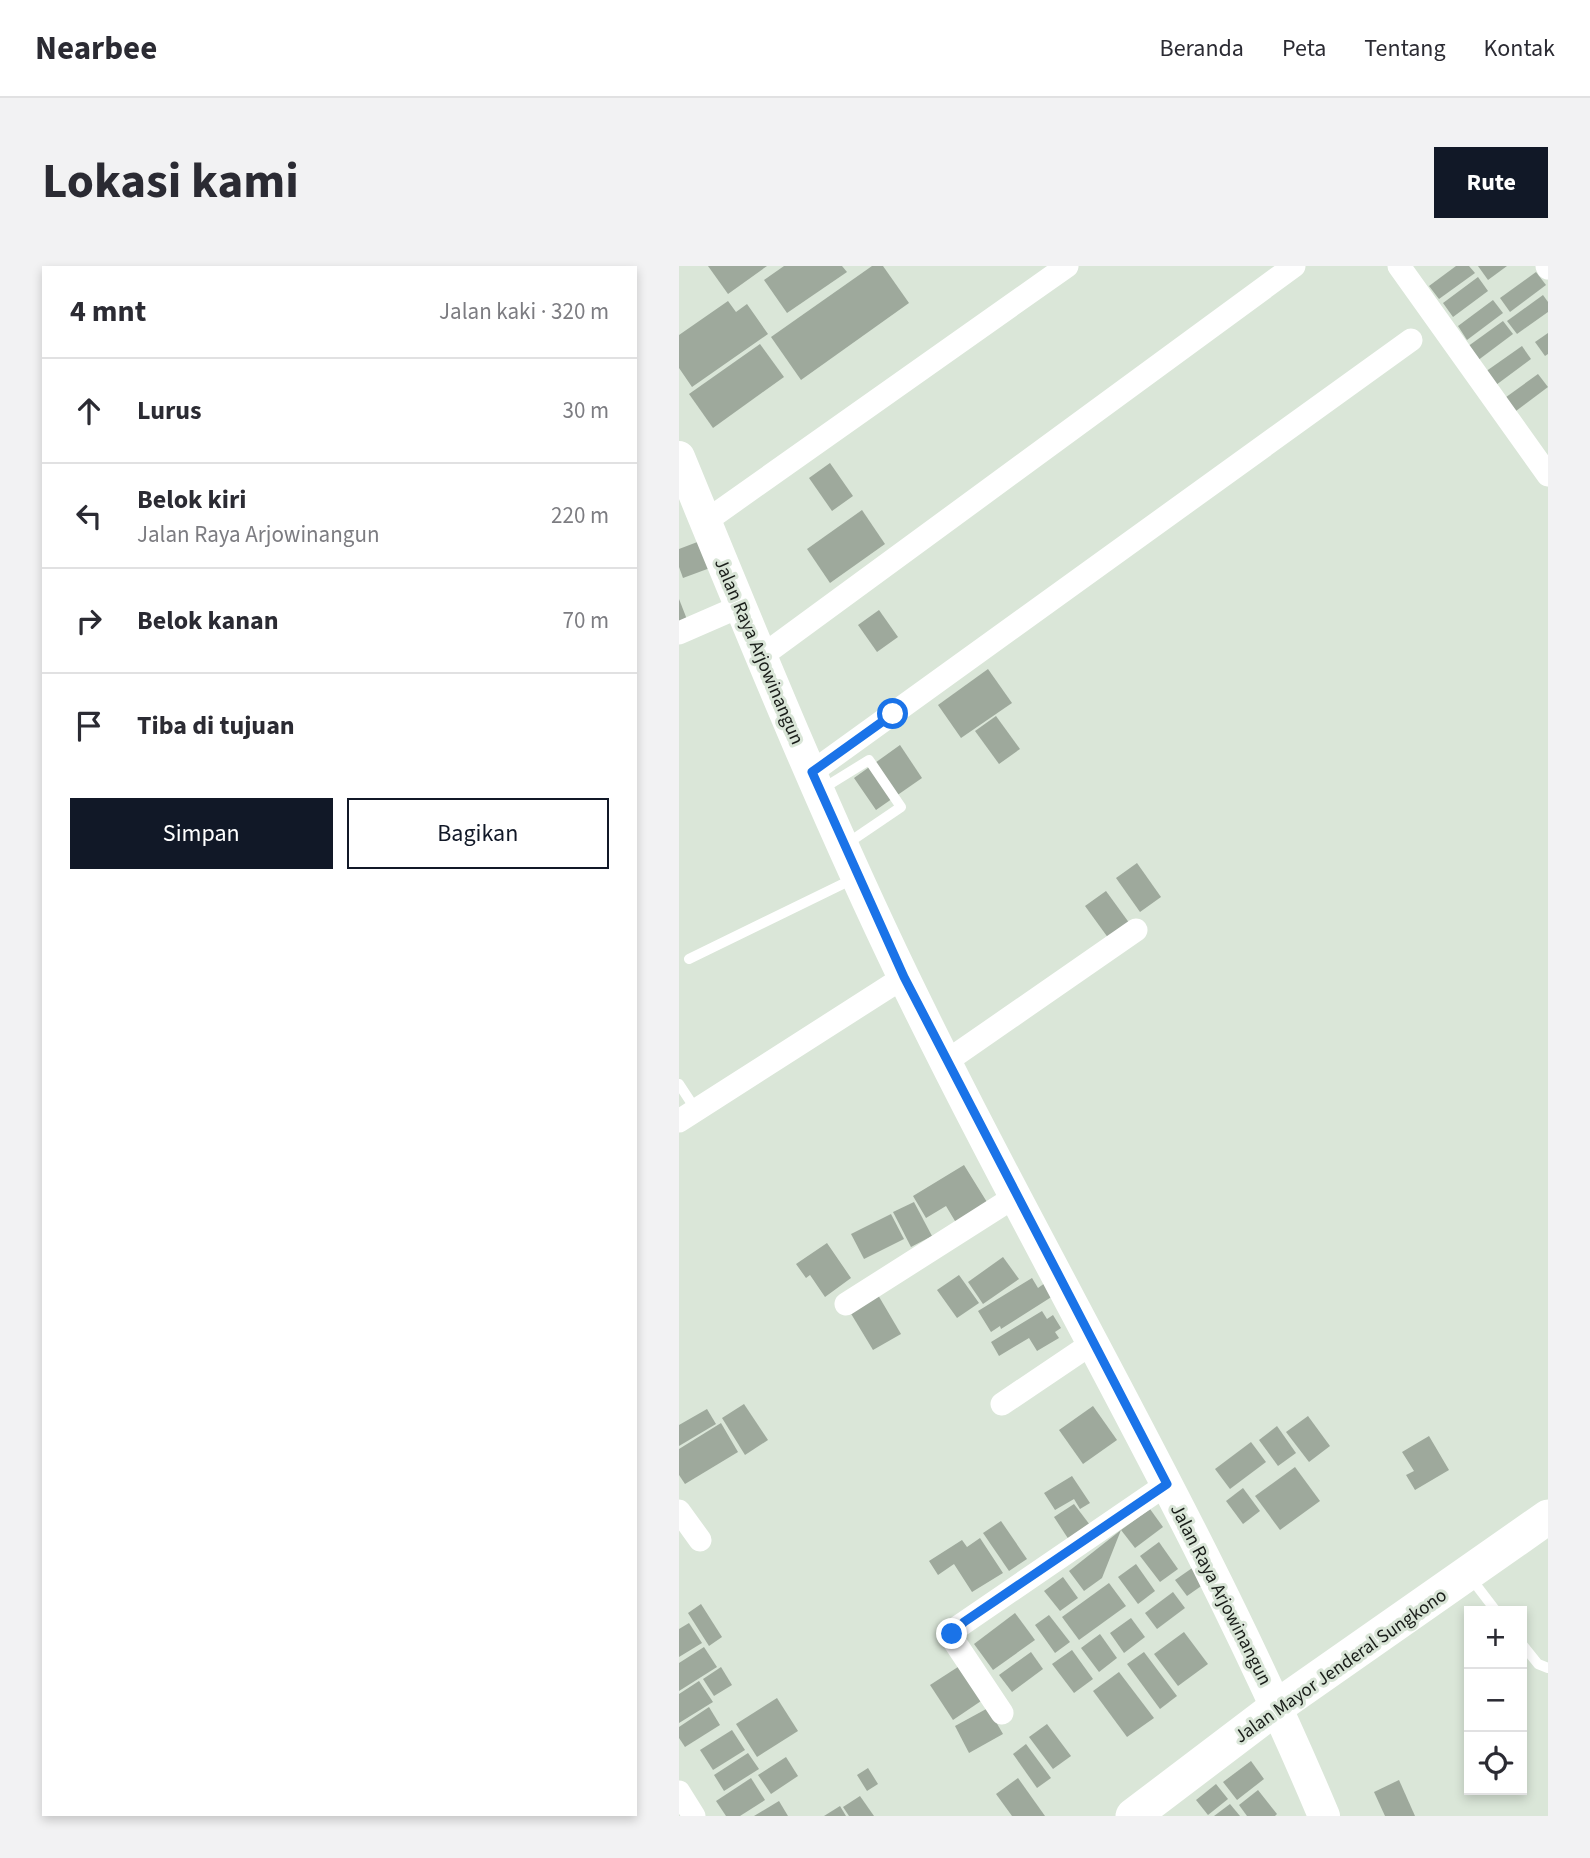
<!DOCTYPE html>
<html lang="id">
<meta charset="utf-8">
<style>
:root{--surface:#fff;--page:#f2f2f3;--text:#2b2b33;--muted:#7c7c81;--line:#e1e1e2;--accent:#111827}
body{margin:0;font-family:"Source Sans 3",sans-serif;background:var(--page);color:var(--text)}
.controls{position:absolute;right:21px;bottom:21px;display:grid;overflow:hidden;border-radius:0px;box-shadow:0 4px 10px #0003}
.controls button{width:63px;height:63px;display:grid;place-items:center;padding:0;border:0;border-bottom:2px solid var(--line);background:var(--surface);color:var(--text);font:35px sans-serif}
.stop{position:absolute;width:21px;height:21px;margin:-16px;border:5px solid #1a73e8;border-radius:50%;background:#fff}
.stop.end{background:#1a73e8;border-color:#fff;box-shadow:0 2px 7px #0008}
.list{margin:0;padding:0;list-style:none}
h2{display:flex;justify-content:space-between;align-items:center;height:91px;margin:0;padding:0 28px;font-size:30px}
h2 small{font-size:23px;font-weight:400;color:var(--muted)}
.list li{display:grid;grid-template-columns:46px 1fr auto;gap:21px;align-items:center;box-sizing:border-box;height:105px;padding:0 28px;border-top:2px solid var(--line)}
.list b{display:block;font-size:26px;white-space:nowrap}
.list p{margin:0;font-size:23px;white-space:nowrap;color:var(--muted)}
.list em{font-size:23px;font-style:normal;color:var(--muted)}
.actions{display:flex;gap:14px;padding:21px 28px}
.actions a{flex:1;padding:16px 0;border:2px solid var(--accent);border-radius:0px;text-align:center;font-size:24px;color:var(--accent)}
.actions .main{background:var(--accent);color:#fff}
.icon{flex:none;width:38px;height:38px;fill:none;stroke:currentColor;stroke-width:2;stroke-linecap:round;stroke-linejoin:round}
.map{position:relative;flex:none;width:869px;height:1550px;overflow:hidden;border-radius:0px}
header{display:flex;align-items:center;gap:42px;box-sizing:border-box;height:98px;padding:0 35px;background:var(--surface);border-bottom:2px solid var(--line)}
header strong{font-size:33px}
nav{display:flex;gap:38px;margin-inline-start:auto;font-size:24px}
.intro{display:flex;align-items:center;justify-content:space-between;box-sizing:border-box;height:168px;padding:0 42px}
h1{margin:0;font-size:49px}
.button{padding:18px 32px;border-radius:0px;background:var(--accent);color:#fff;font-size:24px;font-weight:700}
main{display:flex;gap:42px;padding:0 42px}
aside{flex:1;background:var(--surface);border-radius:0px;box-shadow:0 4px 10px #0003}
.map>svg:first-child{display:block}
</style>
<header>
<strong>Nearbee</strong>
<nav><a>Beranda</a><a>Peta</a><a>Tentang</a><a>Kontak</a></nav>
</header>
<div class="intro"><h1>Lokasi kami</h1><a class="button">Rute</a></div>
<main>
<aside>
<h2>4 mnt<small>Jalan kaki · 320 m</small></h2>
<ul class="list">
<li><svg class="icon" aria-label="ahead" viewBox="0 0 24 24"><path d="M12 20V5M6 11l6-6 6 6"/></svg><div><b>Lurus</b></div><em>30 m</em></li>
<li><svg class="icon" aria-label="left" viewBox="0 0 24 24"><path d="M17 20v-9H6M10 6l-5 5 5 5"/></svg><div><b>Belok kiri</b><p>Jalan Raya Arjowinangun</p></div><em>220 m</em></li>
<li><svg class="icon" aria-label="right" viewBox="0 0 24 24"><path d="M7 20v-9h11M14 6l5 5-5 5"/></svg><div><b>Belok kanan</b></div><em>70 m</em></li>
<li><svg class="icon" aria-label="arrive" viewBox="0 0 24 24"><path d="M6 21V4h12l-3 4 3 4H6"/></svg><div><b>Tiba di tujuan</b></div></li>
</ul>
<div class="actions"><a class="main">Simpan</a><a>Bagikan</a></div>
</aside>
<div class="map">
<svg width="869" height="1550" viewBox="0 0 869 1550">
<rect width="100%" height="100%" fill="#dae6d8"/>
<g fill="#9ea99c">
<polygon points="29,0 88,0 49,28"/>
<polygon points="105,0 163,0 168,6 108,47 85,14"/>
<polygon points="193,0 204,0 230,37 122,114 92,71"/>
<polygon points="777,0 790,0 796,7 760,33 750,20"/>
<polygon points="799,0 828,0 809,14"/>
<polygon points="857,6 867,19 831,46 821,32"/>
<polygon points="799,11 809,25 774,51 764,37"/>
<polygon points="864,29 869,36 869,46 838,68 828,55"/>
<polygon points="814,34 824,47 788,74 779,60"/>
<polygon points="49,35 57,46 68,38 89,68 13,121 0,102 0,69"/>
<polygon points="824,55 834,68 798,95 788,81"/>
<polygon points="869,67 869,88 866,90 856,76"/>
<polygon points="81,78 105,111 34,162 10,128"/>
<polygon points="843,80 852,93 817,119 806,106"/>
<polygon points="859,108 869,121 833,148 823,134"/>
<polygon points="151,197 174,230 153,245 130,212"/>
<polygon points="183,244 206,278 151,317 128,283"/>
<polygon points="21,275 31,302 4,312 0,301 0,283"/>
<polygon points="0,333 9,356 0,359"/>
<polygon points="200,344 219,371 198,386 179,359"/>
<polygon points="309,403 333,437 282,472 259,439"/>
<polygon points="317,450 341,483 320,498 296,465"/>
<polygon points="221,479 243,512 197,544 175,512"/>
<polygon points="458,597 482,631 461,646 437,612"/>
<polygon points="427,625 451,658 430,673 406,640"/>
<polygon points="285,899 311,941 279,960 267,940 247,952 234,930"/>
<polygon points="235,936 253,970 232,981 214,946"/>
<polygon points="212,948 225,973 185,993 172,968"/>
<polygon points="148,977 172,1012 146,1031 131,1009 127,1012 117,998"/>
<polygon points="324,991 340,1013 304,1038 289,1016"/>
<polygon points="280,1009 300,1037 278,1052 258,1024"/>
<polygon points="353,1012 359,1022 366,1017 374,1030 322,1063 321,1060 312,1066 299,1045"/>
<polygon points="199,1029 222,1068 194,1084 171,1046"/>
<polygon points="363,1045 368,1053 374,1049 382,1062 376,1066 380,1072 358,1085 350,1072 320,1090 312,1076"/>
<polygon points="65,1138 89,1174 66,1189 43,1152"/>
<polygon points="414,1140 438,1174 404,1198 380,1164"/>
<polygon points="28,1143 37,1158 0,1180 0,1159"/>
<polygon points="629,1150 651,1180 630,1196 607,1166"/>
<polygon points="42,1157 59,1186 6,1218 0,1209 0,1183"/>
<polygon points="598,1160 617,1187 599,1200 580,1174"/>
<polygon points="750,1170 770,1204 736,1224 727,1209 735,1205 723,1186"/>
<polygon points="572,1176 587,1196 551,1223 536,1203"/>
<polygon points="616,1201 641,1235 601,1264 576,1230"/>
<polygon points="393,1210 411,1237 401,1243 395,1233 376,1244 365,1227"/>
<polygon points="564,1222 581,1245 564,1258 547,1235"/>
<polygon points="395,1238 414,1263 392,1277 375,1251"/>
<polygon points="471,1243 484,1261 456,1282 442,1264"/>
<polygon points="322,1255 348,1293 330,1305 304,1267"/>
<polygon points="442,1264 423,1312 405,1325 390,1305"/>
<polygon points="301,1272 324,1307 293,1326 275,1298 259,1309 250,1295 283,1274 288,1281"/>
<polygon points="480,1276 499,1303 481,1316 461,1290"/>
<polygon points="457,1298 476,1325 459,1338 439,1311"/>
<polygon points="516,1300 528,1316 508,1330 496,1314"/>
<polygon points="384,1311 399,1332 381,1345 365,1325"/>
<polygon points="430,1317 447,1340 400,1374 383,1351"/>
<polygon points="494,1326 506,1342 478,1363 466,1347"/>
<polygon points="22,1338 43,1371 30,1380 9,1347"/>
<polygon points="336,1347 356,1374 314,1404 295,1378"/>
<polygon points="370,1349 391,1376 376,1387 356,1359"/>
<polygon points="452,1352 466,1371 445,1387 431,1367"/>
<polygon points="10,1357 23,1377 0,1391 0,1363"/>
<polygon points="505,1366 529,1398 499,1420 475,1388"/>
<polygon points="421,1368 438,1392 420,1406 402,1382"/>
<polygon points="25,1381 38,1401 0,1425 0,1397"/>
<polygon points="393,1384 414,1413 395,1427 373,1398"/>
<polygon points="352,1386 364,1403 333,1426 320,1409"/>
<polygon points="465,1386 498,1430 481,1443 448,1398"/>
<polygon points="282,1399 305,1433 274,1454 251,1419"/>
<polygon points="42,1401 53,1419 35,1430 24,1413"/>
<polygon points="440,1406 475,1452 448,1471 414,1425"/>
<polygon points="20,1415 34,1436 0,1457 0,1428"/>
<polygon points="98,1432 119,1465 78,1491 57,1458"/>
<polygon points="30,1441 41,1459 6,1481 0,1472 0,1461"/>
<polygon points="309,1442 324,1468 290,1487 276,1460"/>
<polygon points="368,1458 392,1490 374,1503 350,1471"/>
<polygon points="53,1464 66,1484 34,1504 21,1484"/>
<polygon points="347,1478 372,1512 358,1522 334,1488"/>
<polygon points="69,1487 80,1503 45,1525 35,1509"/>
<polygon points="107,1491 119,1510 92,1528 79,1509"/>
<polygon points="572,1495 585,1513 558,1534 544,1516"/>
<polygon points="189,1502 199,1518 188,1525 178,1509"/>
<polygon points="72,1512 86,1534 61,1550 47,1550 37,1535"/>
<polygon points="339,1512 366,1550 333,1550 317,1528"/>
<polygon points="720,1514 736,1550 706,1550 695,1526"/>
<polygon points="537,1518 549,1533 529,1549 517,1534"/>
<polygon points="579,1524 598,1548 596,1550 568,1550 560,1539"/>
<polygon points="181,1530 195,1550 170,1550 164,1541"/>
<polygon points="100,1535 109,1550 75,1550"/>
<polygon points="551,1538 561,1550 535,1550"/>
<polygon points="161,1540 167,1550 145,1550"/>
</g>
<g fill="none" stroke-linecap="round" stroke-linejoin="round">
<g stroke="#fff" stroke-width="10">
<polyline points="143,523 190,494 222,541 166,579"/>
<polyline points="10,693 174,613"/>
<polyline points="0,818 17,844"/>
<polyline points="791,1311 817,1345"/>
<polyline points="843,1378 859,1398 869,1402"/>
</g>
<g stroke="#fff" stroke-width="23">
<polyline points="720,0 869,209"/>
<polyline points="868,0 869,2"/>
<polyline points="27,255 388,0"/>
<polyline points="0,367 62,340"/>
<polyline points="83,390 615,0"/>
<polyline points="133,506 732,74"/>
<polyline points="268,795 457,664"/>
<polyline points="0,855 225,711"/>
<polyline points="167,1038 337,930"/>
<polyline points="323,1138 415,1076"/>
<polyline points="0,1245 21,1274"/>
<polyline points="323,1447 275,1375 273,1368 276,1363 488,1218"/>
<polyline points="0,1526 15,1550"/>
</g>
<path stroke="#fff" stroke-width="32" d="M0,191C72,366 143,542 225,712C361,993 524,1261 645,1550"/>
<polyline stroke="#fff" stroke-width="35" points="454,1550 599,1440 869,1251"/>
</g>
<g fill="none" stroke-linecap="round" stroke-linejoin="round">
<polyline stroke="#1a73e8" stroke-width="9" points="214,448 133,506 225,711 488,1218 285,1356 273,1368"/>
</g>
<g text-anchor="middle" stroke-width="6" stroke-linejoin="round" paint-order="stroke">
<g font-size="19" fill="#191d19" stroke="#dae6d8">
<text transform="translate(81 385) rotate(67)" y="7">Jalan Raya Arjowinangun</text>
<text transform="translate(543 1328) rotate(63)" y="7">Jalan Raya Arjowinangun</text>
<text transform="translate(661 1399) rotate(-35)" y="7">Jalan Mayor Jenderal Sungkono</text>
</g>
</g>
</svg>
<div class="controls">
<button>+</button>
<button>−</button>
<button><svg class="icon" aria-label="locate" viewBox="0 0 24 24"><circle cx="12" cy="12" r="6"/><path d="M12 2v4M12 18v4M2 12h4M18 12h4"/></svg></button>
</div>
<div class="stop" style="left:214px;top:448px"></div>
<div class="stop end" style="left:273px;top:1368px"></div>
</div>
</main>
